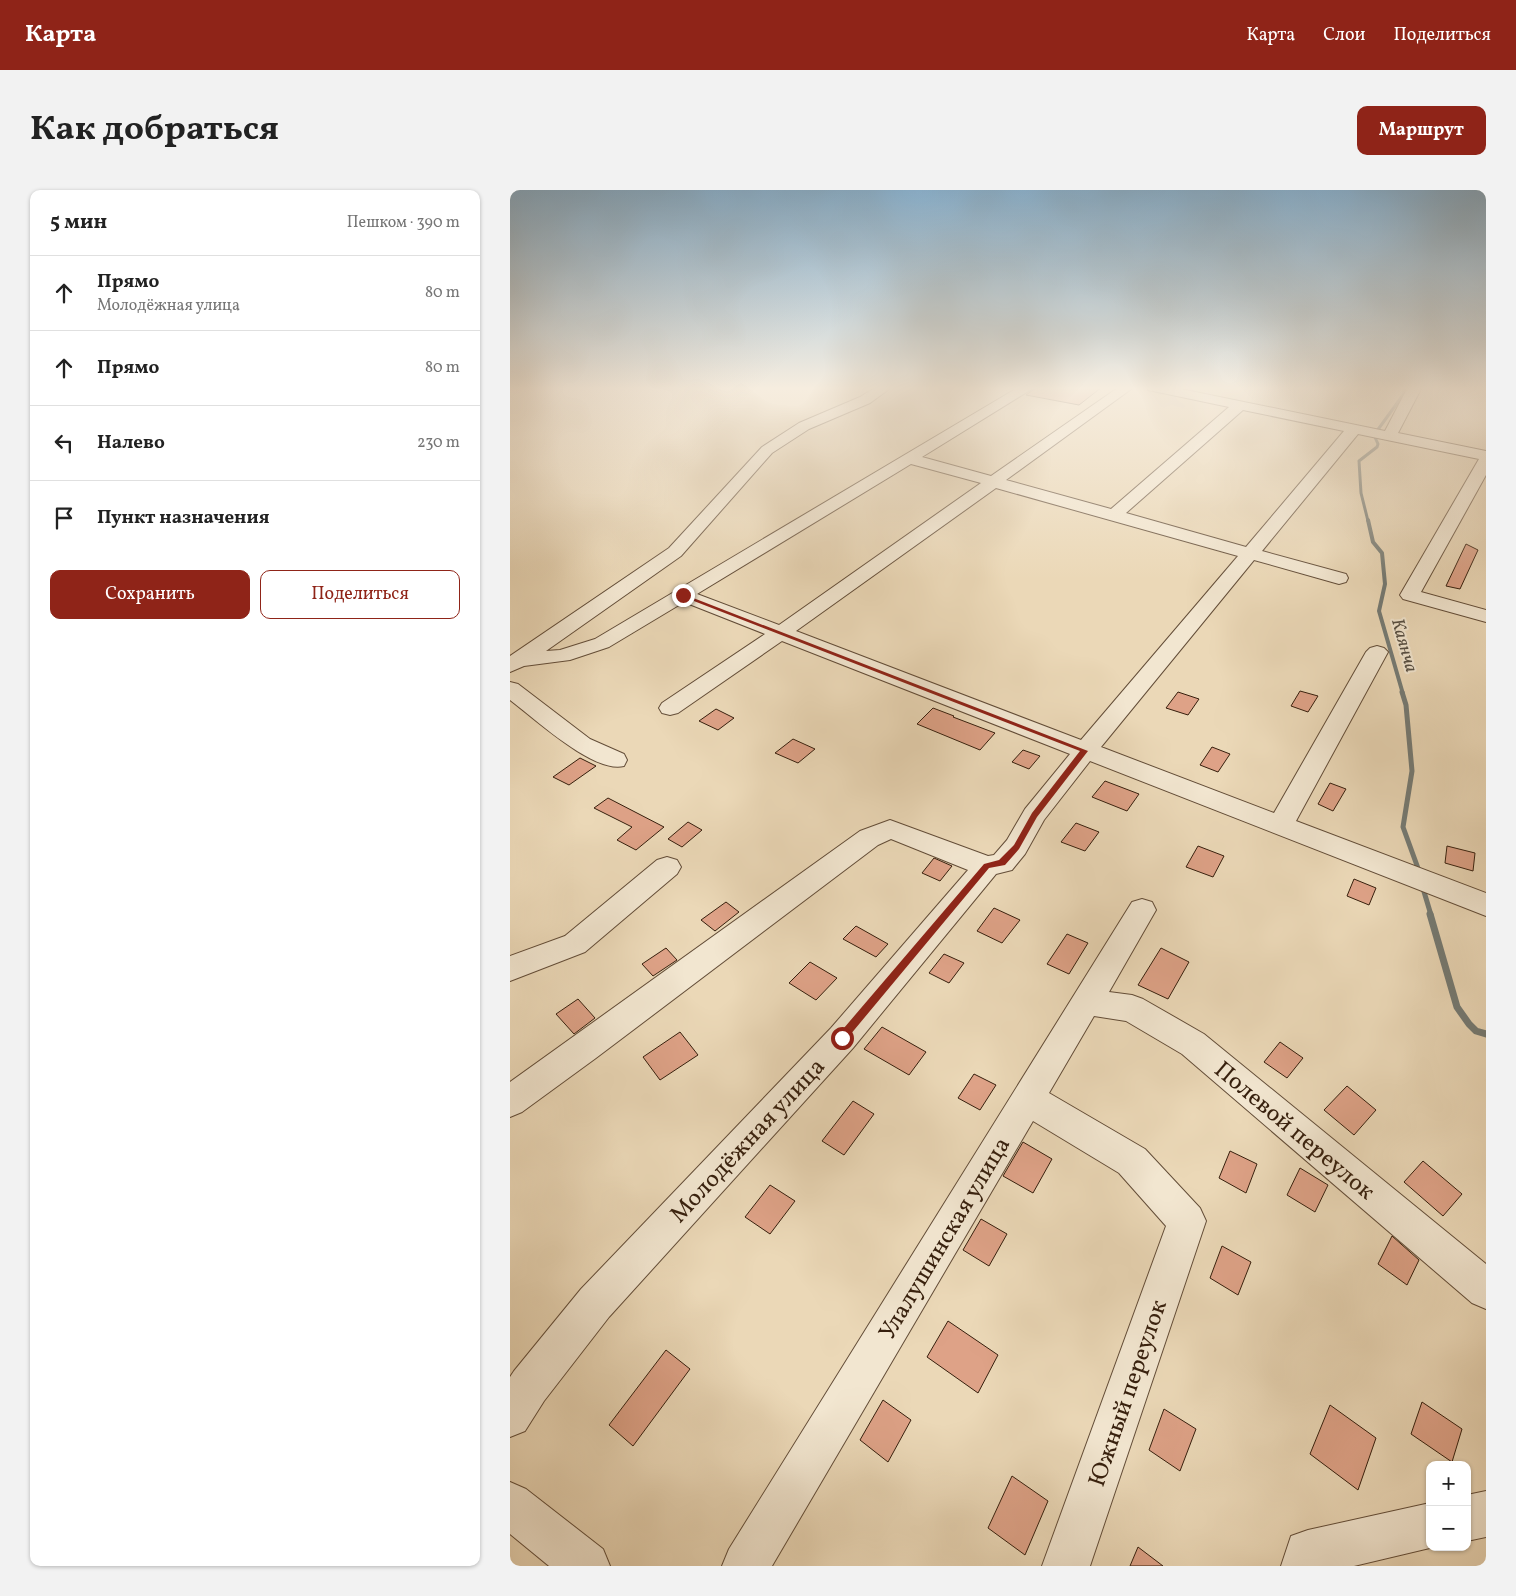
<!DOCTYPE html>
<html lang="ru">
<meta charset="utf-8">
<style>
:root{--surface:#fff;--page:#f2f2f2;--text:#222;--muted:#767676;--line:#e0e0e0;--accent:#8f2418}
body{margin:0;font-family:Vollkorn,serif;background:var(--page);color:var(--text)}
.controls{position:absolute;right:15px;bottom:15px;display:grid;overflow:hidden;border-radius:10px;box-shadow:0 1px 4px #0004}
.controls button{width:45px;height:45px;display:grid;place-items:center;padding:0;border:0;border-bottom:1px solid var(--line);background:var(--surface);color:var(--text);font:25px sans-serif}
.stop{position:absolute;width:15px;height:15px;margin:-11px;border:4px solid #8f2418;border-radius:50%;background:#fff}
.stop.end{background:#8f2418;border-color:#fff;box-shadow:0 1px 5px #0008}
.list{margin:0;padding:0;list-style:none}
h2{display:flex;justify-content:space-between;align-items:center;height:65px;margin:0;padding:0 20px;font-size:21px}
h2 small{font-size:16px;font-weight:400;color:var(--muted)}
.list li{display:grid;grid-template-columns:32px 1fr auto;gap:15px;align-items:center;box-sizing:border-box;height:75px;padding:0 20px;border-top:1px solid var(--line)}
.list b{display:block;font-size:19px;white-space:nowrap}
.list p{margin:0;font-size:16px;white-space:nowrap;color:var(--muted)}
.list em{font-size:16px;font-style:normal;color:var(--muted)}
.actions{display:flex;gap:10px;padding:15px 20px}
.actions a{flex:1;padding:11px 0;border:1px solid var(--accent);border-radius:10px;text-align:center;font-size:18px;color:var(--accent)}
.actions .main{background:var(--accent);color:#fff}
.icon{flex:none;width:28px;height:28px;fill:none;stroke:currentColor;stroke-width:2;stroke-linecap:round;stroke-linejoin:round}
.map{position:relative;flex:none;width:976px;height:1376px;overflow:hidden;border-radius:10px}
header{display:flex;align-items:center;gap:30px;box-sizing:border-box;height:70px;padding:0 25px;background:var(--accent);color:#fff}
header strong{font-size:24px}
nav{display:flex;gap:28px;margin-inline-start:auto;font-size:18px}
.intro{display:flex;align-items:center;justify-content:space-between;box-sizing:border-box;height:120px;padding:0 30px}
h1{margin:0;font-size:35px}
.button{padding:12px 22px;border-radius:10px;background:var(--accent);color:#fff;font-size:18px;font-weight:700}
main{display:flex;gap:30px;padding:0 30px}
aside{flex:1;background:var(--surface);border-radius:10px;box-shadow:0 1px 4px #0004}
.map>svg:first-child{display:block}
</style>
<header>
<strong>Карта</strong>
<nav><a>Карта</a><a>Слои</a><a>Поделиться</a></nav>
</header>
<div class="intro"><h1>Как добраться</h1><a class="button">Маршрут</a></div>
<main>
<aside>
<h2>5 мин<small>Пешком · 390 m</small></h2>
<ul class="list">
<li><svg class="icon" aria-label="ahead" viewBox="0 0 24 24"><path d="M12 20V5M6 11l6-6 6 6"/></svg><div><b>Прямо</b><p>Молодёжная улица</p></div><em>80 m</em></li>
<li><svg class="icon" aria-label="ahead" viewBox="0 0 24 24"><path d="M12 20V5M6 11l6-6 6 6"/></svg><div><b>Прямо</b></div><em>80 m</em></li>
<li><svg class="icon" aria-label="left" viewBox="0 0 24 24"><path d="M17 20v-9H6M10 6l-5 5 5 5"/></svg><div><b>Налево</b></div><em>230 m</em></li>
<li><svg class="icon" aria-label="arrive" viewBox="0 0 24 24"><path d="M6 21V4h12l-3 4 3 4H6"/></svg><div><b>Пункт назначения</b></div></li>
</ul>
<div class="actions"><a class="main">Сохранить</a><a>Поделиться</a></div>
</aside>
<div class="map">
<svg width="976" height="1376" viewBox="0 0 976 1376">
<rect width="100%" height="100%" fill="#ebd8b7"/>
<filter id="stains"><feTurbulence type="fractalNoise" baseFrequency=".004" numOctaves="4"/><feColorMatrix values="0 0 0 0 .2 0 0 0 0 .09 0 0 0 0 .02 0 0 0 .5 -.17"/></filter>
<radialGradient id="worn" r=".72"><stop offset=".6" stop-color="#630" stop-opacity="0"/><stop offset="1" stop-color="#630" stop-opacity=".3"/></radialGradient>
<g fill="none" stroke-linecap="round" stroke-linejoin="round">
<polyline stroke="#747a74" stroke-width="3" points="858,331 851,303 849,271 867,257 868,254 864,245 893,205 896,197"/>
<polyline stroke="#747a74" stroke-width="4" points="858,330 863,352 872,363 875,394 869,421 893,504"/>
<g stroke="#747a74" stroke-width="5">
<polyline points="892,502 896,515 902,581 893,637 909,681"/>
<polyline points="912,695 921,725"/>
</g>
<polyline stroke="#747a74" stroke-width="7" points="920,724 947,817 959,834 966,841 976,844"/>
</g>
<g fill="#dea287" stroke="#361f0d">
<polygon points="527,197 592,197 569,215 516,205"/>
<polygon points="956,354 968,360 950,399 936,396"/>
<polygon points="790,501 808,506 798,522 781,516"/>
<polygon points="668,502 689,509 678,525 656,518"/>
<polygon points="423,518 444,526 443,527 485,543 470,560 407,534"/>
<polygon points="206,519 224,528 208,540 189,531"/>
<polygon points="283,549 305,559 288,573 265,563"/>
<polygon points="702,557 720,564 708,582 690,575"/>
<polygon points="513,560 530,566 519,579 502,572"/>
<polygon points="70,568 86,576 59,595 43,587"/>
<polygon points="595,591 629,604 617,621 582,607"/>
<polygon points="820,593 836,599 823,621 808,614"/>
<polygon points="98,608 154,637 126,660 107,650 122,637 84,618"/>
<polygon points="178,632 192,640 172,657 158,649"/>
<polygon points="566,633 589,642 575,661 551,652"/>
<polygon points="688,656 714,666 703,687 676,677"/>
<polygon points="937,656 965,663 963,681 935,673"/>
<polygon points="424,668 442,676 430,691 412,683"/>
<polygon points="844,689 866,698 859,715 837,706"/>
<polygon points="216,712 229,722 205,741 191,730"/>
<polygon points="484,718 510,730 492,753 467,741"/>
<polygon points="346,736 378,754 366,767 333,749"/>
<polygon points="557,744 578,753 559,784 537,774"/>
<polygon points="156,758 167,770 143,786 132,774"/>
<polygon points="651,758 679,772 658,809 628,795"/>
<polygon points="434,764 454,773 439,793 419,783"/>
<polygon points="300,772 327,788 306,810 279,793"/>
<polygon points="68,809 85,828 64,844 46,824"/>
<polygon points="372,837 416,862 399,885 354,859"/>
<polygon points="170,842 188,865 150,890 133,867"/>
<polygon points="770,852 793,868 777,888 754,872"/>
<polygon points="464,884 486,895 470,920 448,908"/>
<polygon points="837,896 866,920 844,945 814,920"/>
<polygon points="343,911 364,924 334,965 312,951"/>
<polygon points="513,952 542,969 523,1003 493,986"/>
<polygon points="720,961 747,974 736,1003 709,988"/>
<polygon points="913,971 952,1004 933,1026 894,992"/>
<polygon points="790,978 818,995 805,1022 777,1005"/>
<polygon points="260,995 285,1011 260,1044 235,1027"/>
<polygon points="471,1029 497,1044 479,1076 453,1060"/>
<polygon points="882,1046 909,1070 897,1095 868,1074"/>
<polygon points="712,1056 741,1072 728,1105 700,1088"/>
<polygon points="438,1131 488,1165 468,1203 417,1167"/>
<polygon points="156,1160 180,1179 123,1256 99,1235"/>
<polygon points="373,1210 401,1230 378,1272 350,1250"/>
<polygon points="912,1212 952,1239 942,1272 901,1244"/>
<polygon points="820,1215 866,1248 848,1300 800,1264"/>
<polygon points="654,1219 686,1239 670,1281 639,1260"/>
<polygon points="502,1286 538,1311 515,1365 478,1338"/>
<polygon points="628,1357 653,1376 620,1376"/>
</g>
<g fill="none" stroke-linecap="round" stroke-linejoin="round">
<defs>
<g id="minor">
<path d="M366,197H382L360,213L299,239L262,263L171,366L36,461L50,460L85,449L509,197H525L412,267L481,286L609,197H624L496,290L601,319L719,217L643,201L638,200L636,197H661L875,241L898,197H912L888,243L976,261V285L911,402L976,420V432L893,409L890,405L969,269L848,244L752,361L836,384L838,388L836,392L829,394L744,370L591,557L764,623L856,462L860,458L867,456L874,458L878,462L786,631L976,703V726L580,571L534,630L515,664L502,680L486,684L343,858L99,1127L34,1211L15,1241L0,1247V1187L4,1181L71,1099L321,838L458,680L381,649L368,655L86,868L12,922L0,927V892L350,641L380,630L478,666L484,665L497,650L515,619L560,564L272,451L168,523L160,525L152,523L149,518L152,513L255,444L174,412L99,457L60,470L14,476L0,482V466L159,358L252,257L289,233L350,207ZM733,220L834,241L736,357L616,323ZM401,274L471,293L269,435L187,404ZM486,298L728,366L571,550L286,441Z"/>
<path d="M0,492L8,494L80,549L114,564L117,570L114,576C84,584 24,528 0,510Z"/>
<polygon points="157,667 167,670 171,677 167,684 75,762 0,791 0,766 55,746 147,670"/>
<polygon points="632,709 642,712 646,720 599,802 622,805 633,809 694,844 976,1074 976,1119 962,1113 672,864 616,831 584,826 539,903 635,959 690,1018 696,1031 580,1376 532,1376 656,1036 609,983 523,931 262,1376 212,1376 219,1359 622,712"/>
<polygon points="0,1292 16,1299 93,1359 100,1376 39,1376 0,1344"/>
<polygon points="976,1301 976,1347 957,1351 957,1305"/>
<polygon points="920,1313 920,1357 924,1357 844,1376 771,1376 781,1346 798,1340"/>
</g>
</defs>
<use href="#minor" stroke="#634d38" stroke-width="2"/>
<use href="#minor" fill="#f2e6d0" fill-rule="evenodd"/>
</g>
<linearGradient id="sky" x2="0" y2="1"><stop stop-color="#8ab5d5"/><stop offset="0.51" stop-color="#f6eddf"/><stop offset="1" stop-color="#f6eddf" stop-opacity="0"/></linearGradient>
<rect width="976" height="389" fill="url(#sky)"/>
<polygon fill="#8f2418" points="173,404 578,561 527,627 509,659 495,675 479,678 335,851 332,852 328,851 328,845 474,674 489,670 504,655 522,623 570,561 171,406"/>
<g text-anchor="middle" stroke-width="4" stroke-linejoin="round" paint-order="stroke">
<g font-size="18" font-style="italic" fill="#554d41" stroke="#f2e6d0">
<text transform="translate(895 455) rotate(74)" y="6">Каянча</text>
</g>
<g font-size="24" fill="#361f0d" stroke="#f2e6d0">
<text transform="translate(785 940) rotate(40)" y="8">Полевой переулок</text>
<text transform="translate(237 950) rotate(-47)" y="8">Молодёжная улица</text>
<text transform="translate(434 1048) rotate(-59)" y="8">Улалушинская улица</text>
<text transform="translate(617 1203) rotate(-71)" y="8">Южный переулок</text>
</g>
</g>
<rect width="100%" height="100%" filter="url(#stains)"/>
<rect width="100%" height="100%" fill="url(#worn)"/>
</svg>
<div class="controls">
<button>+</button>
<button>−</button>
</div>
<div class="stop" style="left:332px;top:848px"></div>
<div class="stop end" style="left:173px;top:405px"></div>
</div>
</main>
